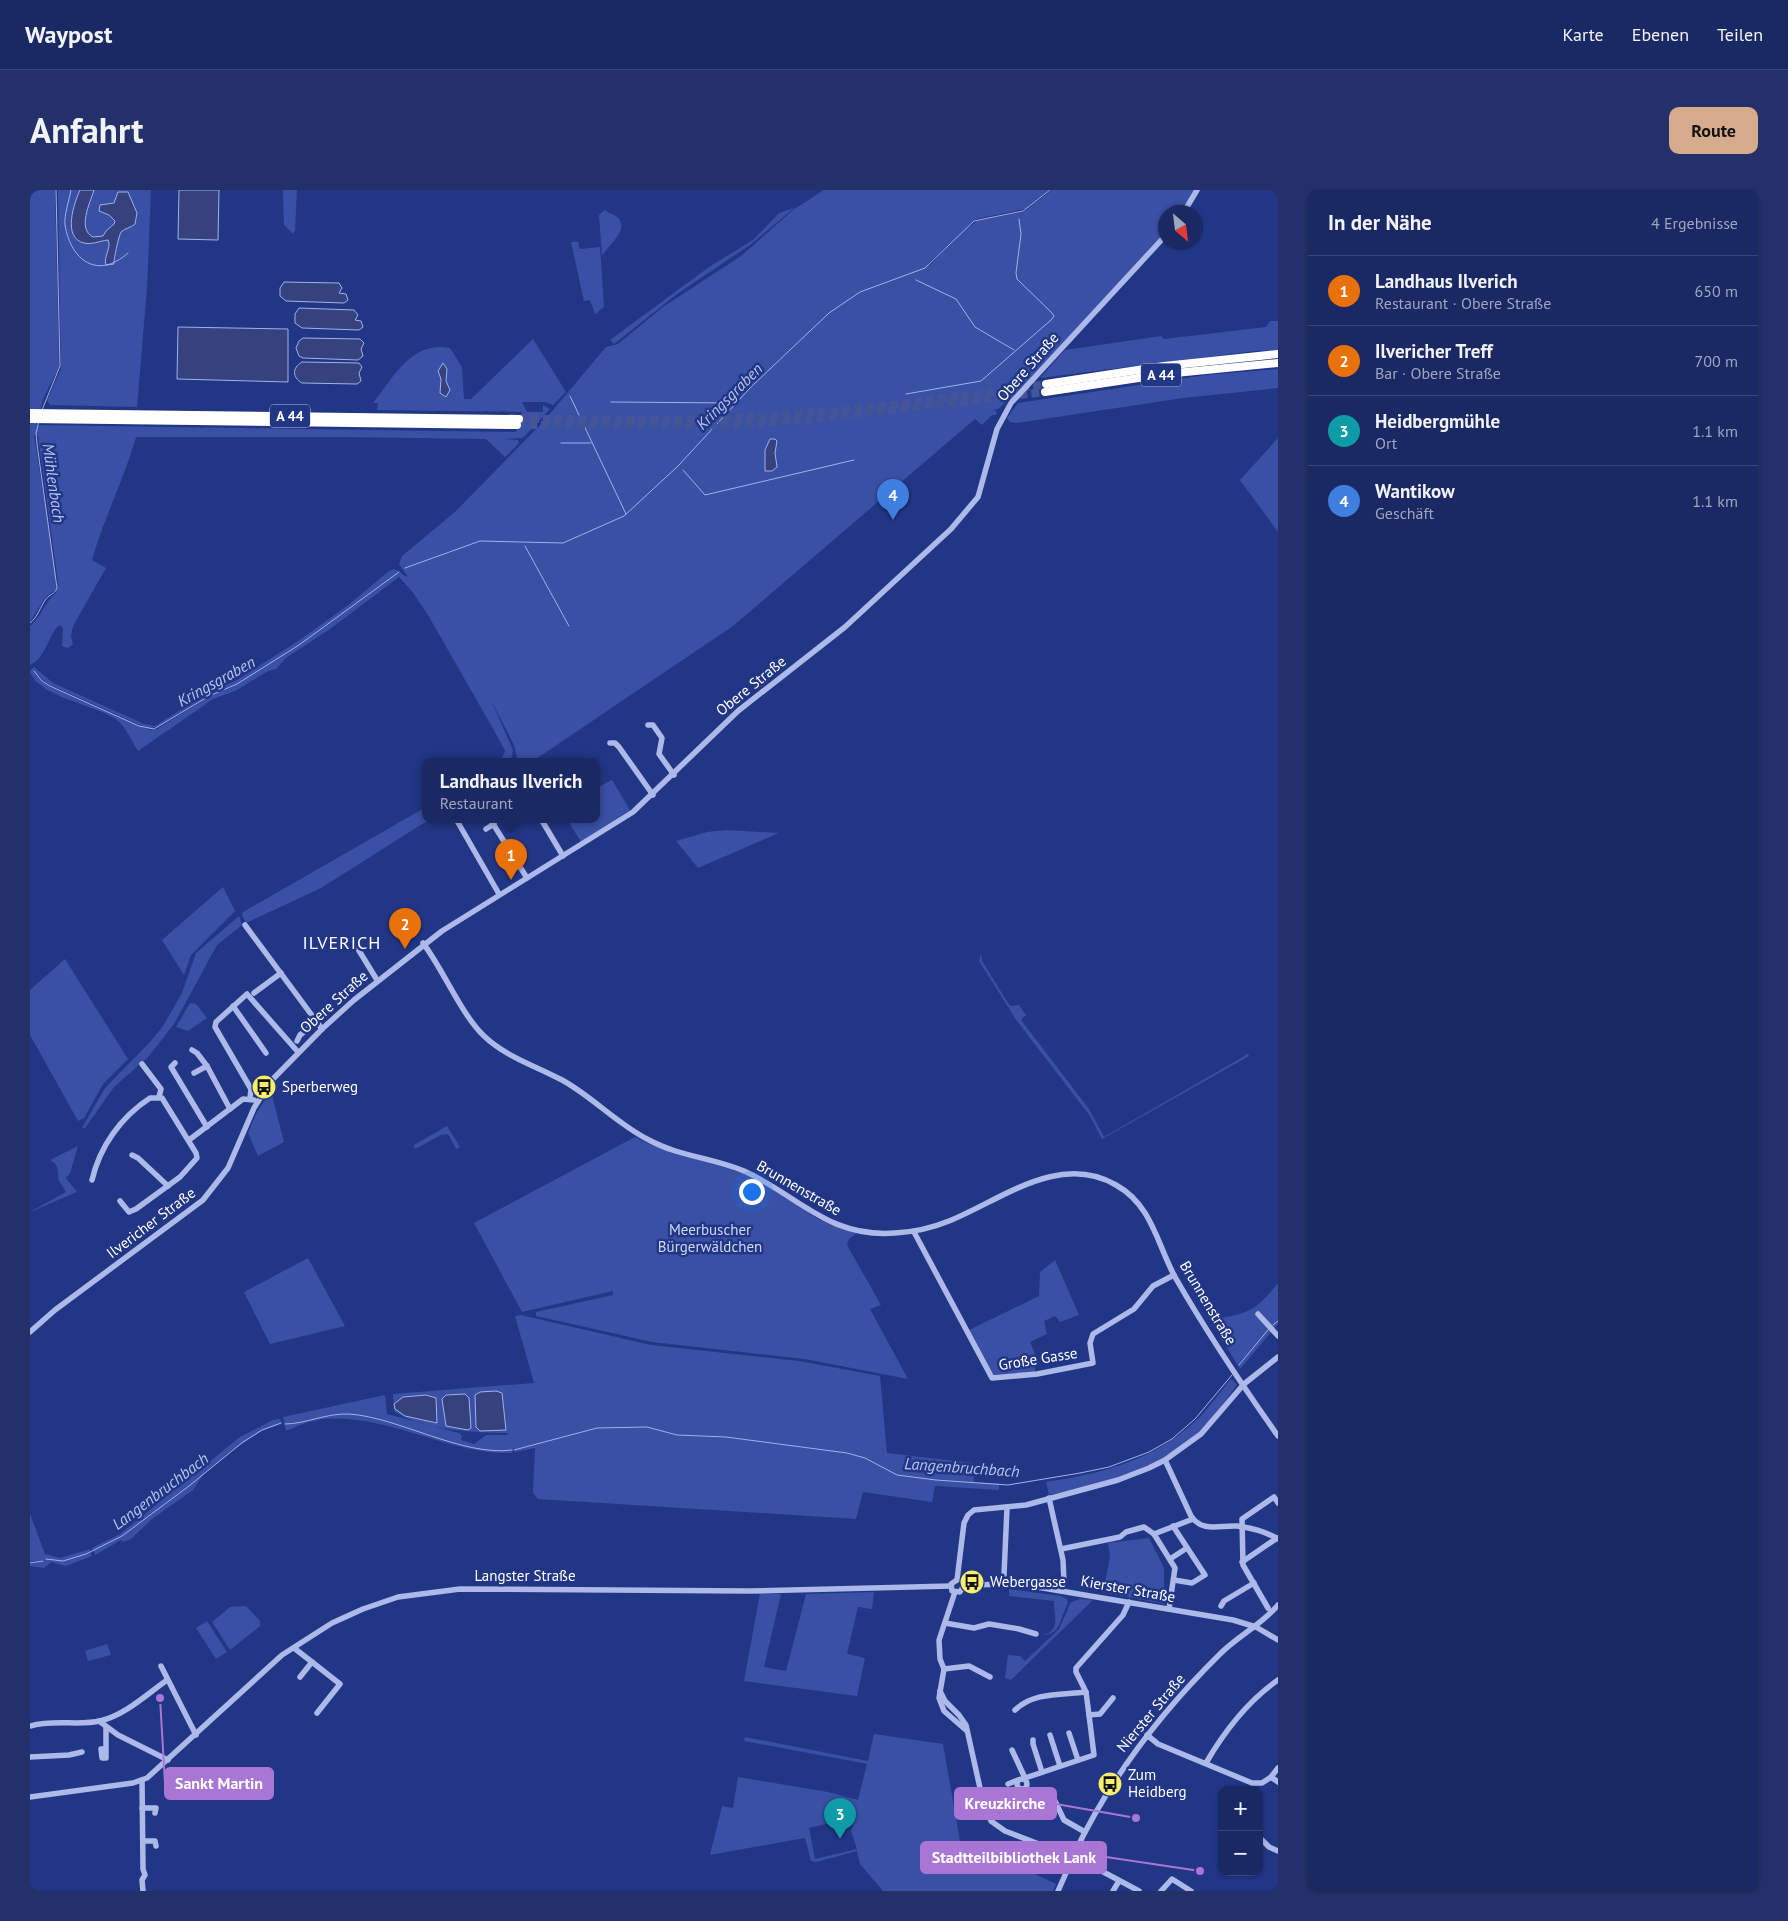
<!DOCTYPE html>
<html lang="de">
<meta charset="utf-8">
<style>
:root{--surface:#1a2864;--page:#23306a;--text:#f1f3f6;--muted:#9fa6bf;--line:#384478;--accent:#d6ab8b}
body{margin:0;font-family:"PT Sans",sans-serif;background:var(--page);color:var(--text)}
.controls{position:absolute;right:15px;bottom:15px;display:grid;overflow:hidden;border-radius:10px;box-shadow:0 1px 4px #0004}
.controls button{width:45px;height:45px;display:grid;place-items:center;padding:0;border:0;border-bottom:1px solid var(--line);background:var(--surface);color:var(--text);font:25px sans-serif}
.compass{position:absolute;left:1128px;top:15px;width:45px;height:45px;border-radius:50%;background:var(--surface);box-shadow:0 1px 4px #0004;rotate:152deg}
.you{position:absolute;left:721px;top:1001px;width:18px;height:18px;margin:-12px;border:4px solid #fff;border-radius:50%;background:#1a73e8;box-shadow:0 0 0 8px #1a73e833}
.badge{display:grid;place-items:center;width:32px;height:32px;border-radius:50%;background:var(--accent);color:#fff;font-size:16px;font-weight:700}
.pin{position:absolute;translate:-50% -41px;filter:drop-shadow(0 1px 2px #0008)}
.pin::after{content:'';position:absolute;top:26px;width:18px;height:15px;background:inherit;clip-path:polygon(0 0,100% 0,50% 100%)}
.popup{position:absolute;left:392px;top:568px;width:178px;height:65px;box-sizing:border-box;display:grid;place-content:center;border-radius:10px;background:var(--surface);filter:drop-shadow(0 1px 4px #0005);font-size:16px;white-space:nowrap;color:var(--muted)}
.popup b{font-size:19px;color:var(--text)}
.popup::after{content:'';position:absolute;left:50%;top:100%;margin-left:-10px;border:10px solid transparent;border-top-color:var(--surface)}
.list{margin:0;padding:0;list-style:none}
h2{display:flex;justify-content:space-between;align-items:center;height:65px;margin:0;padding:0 20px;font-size:21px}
h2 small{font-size:16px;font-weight:400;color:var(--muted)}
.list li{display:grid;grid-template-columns:32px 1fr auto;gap:15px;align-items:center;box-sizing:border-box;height:70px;padding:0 20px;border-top:1px solid var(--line)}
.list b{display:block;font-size:19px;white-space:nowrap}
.list p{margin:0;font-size:16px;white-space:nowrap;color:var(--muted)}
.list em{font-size:16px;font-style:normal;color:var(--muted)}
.map{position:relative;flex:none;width:1248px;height:1701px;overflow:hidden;border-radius:10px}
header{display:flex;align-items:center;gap:30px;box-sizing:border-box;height:70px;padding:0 25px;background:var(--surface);border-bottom:1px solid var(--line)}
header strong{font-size:24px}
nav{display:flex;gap:28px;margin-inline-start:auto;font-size:18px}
.intro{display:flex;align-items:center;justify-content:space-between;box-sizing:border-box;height:120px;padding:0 30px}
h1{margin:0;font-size:35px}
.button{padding:12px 22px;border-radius:10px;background:var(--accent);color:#111;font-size:18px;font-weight:700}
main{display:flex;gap:30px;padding:0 30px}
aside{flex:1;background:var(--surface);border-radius:10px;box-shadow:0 1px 4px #0004}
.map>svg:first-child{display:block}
</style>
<header>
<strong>Waypost</strong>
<nav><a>Karte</a><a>Ebenen</a><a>Teilen</a></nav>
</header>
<div class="intro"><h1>Anfahrt</h1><a class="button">Route</a></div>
<main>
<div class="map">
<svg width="1248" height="1701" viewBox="0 0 1248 1701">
<rect width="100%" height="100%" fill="#223686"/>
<g fill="#3950a5" fill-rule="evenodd">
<path d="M0,0H25L29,177L14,207L6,235L486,242L492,222L347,220L348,213H343C364,187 381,151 420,158L432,177L434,209H441L503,149L536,202L523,215L515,212H492L497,222H513V215L520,219L493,248L474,249L488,250L489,253L475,267L456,249L316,247H106C94,289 74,328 62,370L76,378L43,436L41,446L43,454L38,458L32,456L33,439L31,435L27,437C17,450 15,468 0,475V436C12,427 14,412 26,403L28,392L8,246L4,245L25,378L26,399L15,408L0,432Z"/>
<polygon points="28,0 121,0 117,98 107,217 20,215 17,210 31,179"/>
<polygon points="253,0 267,0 265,40 263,44 254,35"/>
<path d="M794,0H1019L995,19L946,29L898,74L899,76L934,40L947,31L993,22L1022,0H1165L1152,22H1136L1135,43L988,202L968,219L963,220L967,222L966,225H962L952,235L945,229L703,436L503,571H488L484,555L461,510L483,560L481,571H471L475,561L470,551L398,425L381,400L369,387L300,439L256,468L246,479L238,481L205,501L183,509L108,561C102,551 95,536 86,529C65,515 7,506 0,481L4,477L23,493L114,534L125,536L178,503L207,490L271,449L317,416L359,381C369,376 370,385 378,387L369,374L372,366L426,321L513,232L576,157L588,154L633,117L711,66L763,20ZM3,480L16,493L119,539L129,536L184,502L208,494L178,507L127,539L120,540L19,496L12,491Z"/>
<polygon points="764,18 720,55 647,104 584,154 580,150 679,77 723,50 749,23"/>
<path d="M575,20C579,24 585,24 588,28C600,40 577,56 572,66L569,25Z"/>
<polygon points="541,52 548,52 550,59 570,57 574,117 565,124 560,110 554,111"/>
<polygon points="1240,131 1248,131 1248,160 1225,161 1010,188 1035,160 1131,146 1134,149 1236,137"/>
<polygon points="1248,179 1248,198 1153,208 987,233 980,232 977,228 988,213 1176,185"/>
<polygon points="1248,248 1248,342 1210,290"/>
<polygon points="582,590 600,620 551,652 537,629 566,629 566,598"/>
<polygon points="396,617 396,629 401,629 389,636 291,698 216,733 212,725 213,722"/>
<polygon points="696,640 749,643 668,678 646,651 677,642"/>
<polygon points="193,697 205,721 161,765 154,785 132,750"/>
<polygon points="209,726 212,735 187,755 144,834 119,866 84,897 55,938 52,938 75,898 121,851 133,836 152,803 166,763"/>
<polygon points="951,764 952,771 978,813 981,816 989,815 996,825 991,830 1059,919 1074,947 1218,864 1219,866 1072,949 1060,926 987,831 949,771"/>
<polygon points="35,769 98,869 73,894 54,928 48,931 0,845 0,800"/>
<polygon points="160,813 166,814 177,828 158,841 146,837"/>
<polygon points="241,901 254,952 228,966 218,943 226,924"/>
<polygon points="417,936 430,957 426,959 418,944 411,945 385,959 384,955"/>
<polygon points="605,947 621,955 712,983 737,996 788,1029 827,1043 819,1049 817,1055 851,1115 840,1119 878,1189 775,1169 622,1152 506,1126 506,1122 583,1105 583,1101 492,1122 444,1033"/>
<path d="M48,956L40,983L36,988L47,1002L0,1022L36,1002C34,998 31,994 29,991C27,982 30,975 20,970Z"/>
<polygon points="278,1068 315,1136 240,1154 214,1102"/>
<polygon points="1025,1070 1049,1125 1030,1132 1025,1126 1014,1131 1017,1144 1000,1152 1009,1173 1004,1175 1006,1183 964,1185 961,1183 939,1140 1009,1106 1010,1082"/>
<path d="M1248,1093V1134L1210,1179L1180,1130C1218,1123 1223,1124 1248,1093Z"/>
<path d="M491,1125L621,1155L769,1171L850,1186L857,1263L942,1273L944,1292L974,1294V1295H969V1300L905,1296L902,1312L833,1302L826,1329L508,1309L503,1303L505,1258L485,1262L484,1257L482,1263H479C415,1263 357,1223 292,1229C280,1231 267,1236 256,1241L253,1227L355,1205L357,1224L429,1243L432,1246L431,1250L444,1254L456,1245H477L478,1243C446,1243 391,1240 364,1221L363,1204L504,1193L485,1126Z"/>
<path d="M1201,1189L1207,1195C1195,1211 1183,1230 1169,1243C1126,1280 1073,1294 1019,1305L1016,1292C1073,1283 1123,1271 1167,1230C1179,1218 1190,1202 1201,1189Z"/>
<polygon points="250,1229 252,1234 232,1241 200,1262 173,1285 163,1300 122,1329 101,1349 93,1352 91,1350 65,1365 62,1358 90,1344 210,1247 243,1230"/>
<polygon points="0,1324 15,1364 30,1368 60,1359 62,1366 36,1376 21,1372 14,1378 0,1376 0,1374 17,1370 0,1372"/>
<polygon points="1119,1348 1134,1378 1134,1414 1073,1402 1080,1367 1078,1353"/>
<path d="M979,1399L1031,1406L1037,1409L1038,1413C1031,1425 1031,1446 1012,1445C1015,1444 1017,1444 1019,1443C1030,1436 1023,1420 1024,1411L979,1406Z"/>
<polygon points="844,1402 842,1419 828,1417 817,1464 835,1468 827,1506 714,1491 730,1403 751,1404 734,1477 756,1481 776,1404"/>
<polygon points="1050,1409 1063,1410 981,1490 975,1488 978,1465 990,1466 995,1471 1029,1439 1041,1412"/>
<polygon points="216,1416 230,1431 230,1436 200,1460 182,1432 200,1417"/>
<polygon points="177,1431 197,1462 186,1469 166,1438"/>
<polygon points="77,1454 81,1465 58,1471 55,1461"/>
<path d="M844,1544L913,1554L931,1657L937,1668L961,1663L1026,1694L1023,1701H853L830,1674L827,1661L786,1672L781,1671L775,1648L680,1665L692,1616L703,1618L708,1587L798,1602L828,1610L837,1574L714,1551L715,1547L838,1571ZM825,1627L821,1641L827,1659L785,1669L779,1638Z"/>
</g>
<g fill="#35427e" stroke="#a0b1ea">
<path d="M50,0H64C60,13 47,39 63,47L73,46L76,41L84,34L85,31L79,25L69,21L70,15L84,13L88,2H98L107,23L105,34C101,38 95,38 91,42C89,45 83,72 84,74L76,75C73,66 82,58 78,50C69,51 62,55 54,53C32,48 44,13 50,0Z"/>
<polygon points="149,0 189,0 188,50 148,49"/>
<polygon points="254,92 309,93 312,98 309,103 316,104 318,110 314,113 256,111 250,106 250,98"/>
<polygon points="269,118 324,120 328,125 325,130 331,131 333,137 329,140 272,138 265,133 265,124"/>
<polygon points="148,137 258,139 258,192 147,189"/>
<polygon points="273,148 330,149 334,153 331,159 333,166 328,170 273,168 269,166 266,158 269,151"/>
<path d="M272,172L329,173L332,177L329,183L331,191L327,194L272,193C262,187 262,178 272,172Z"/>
<polygon points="413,173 417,179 416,191 420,200 416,207 410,203 411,189 408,181"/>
<polygon points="740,249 745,249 747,251 745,263 747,277 742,281 735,281 735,260"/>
<polygon points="466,1201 472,1203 476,1240 450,1241 446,1237 445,1205 450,1202"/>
<polygon points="435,1204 439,1208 441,1238 438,1240 416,1236 412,1209 416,1205"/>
<polygon points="396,1205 406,1208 407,1233 375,1226 365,1219 364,1214 373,1207"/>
</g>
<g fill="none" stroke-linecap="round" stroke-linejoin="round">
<g stroke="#a0b1ea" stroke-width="1">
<path d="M41,0C39,11 34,25 35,35C41,71 68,90 98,63"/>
<polyline points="886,90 926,109 945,137 984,160"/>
<polyline points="876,204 951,191 1021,130 1024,126 1022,123 987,89 986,83 991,44 989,29"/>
<polyline points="540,206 596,324"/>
<polyline points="581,212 705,213"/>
<polyline points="12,220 30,176 26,0"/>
<polyline points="531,253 561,253"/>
<polyline points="653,280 675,305 824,270"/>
<polyline points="495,356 539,436"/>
<polyline points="375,378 450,351 533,353 594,326 648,276 721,197 799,123 830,102 895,78 944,31 993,21 1020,0"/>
<path d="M0,433C8,427 10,417 16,409C20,404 24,405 27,398L7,254L6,243L9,231"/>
<polyline points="4,481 12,491 20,496 109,536 124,539 179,506 207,494 269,455 369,382"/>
<polyline points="1243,1135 1248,1131"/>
<polyline points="1209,1175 1238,1140"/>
<path d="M255,1234C276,1234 296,1223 319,1224C368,1227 433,1267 482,1260"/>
<polyline points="484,1260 567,1238 617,1237 647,1245 696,1247 817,1263 835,1268 867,1285 906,1290 978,1295 1050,1283 1079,1277 1119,1262 1142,1249 1165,1229 1202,1185"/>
<polyline points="16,1369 33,1371 56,1364 92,1346 159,1296 213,1252 232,1240 251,1233"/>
<polyline points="0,1373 13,1371"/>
</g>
<g stroke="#435498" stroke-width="8" stroke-dasharray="8 4" stroke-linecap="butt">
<path d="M489,229C561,229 634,231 706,228C810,223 913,209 1016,194"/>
<polyline points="487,235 705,235 774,230 1015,202"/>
</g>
<g stroke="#acb9e9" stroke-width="5.5">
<polyline points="1154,22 1167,0"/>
<polyline points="618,535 623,535 632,548 629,564 644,585"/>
<polyline points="580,553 585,553 589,557 623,605"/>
<polyline points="426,629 469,704"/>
<polyline points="460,629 497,688"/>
<polyline points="511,629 533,666"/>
<polyline points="456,639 464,634"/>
<polyline points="215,735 292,839"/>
<path d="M393,753C414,781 431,824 454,846C476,867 506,876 532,890C563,907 587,934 619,950C648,966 683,968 714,981C769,1006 798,1048 865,1043C884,1042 902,1038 919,1031C971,1010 1029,962 1086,995C1122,1015 1127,1054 1145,1087C1176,1141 1212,1195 1248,1246"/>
<polyline points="328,759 347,790"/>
<polyline points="224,803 251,783"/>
<polyline points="203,816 236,863"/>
<polyline points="267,851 270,845 286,832"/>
<polyline points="162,860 167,863 177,876"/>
<polyline points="145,873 141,877 177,937"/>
<polyline points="112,874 131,899 129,907"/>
<polyline points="164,883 177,876 200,919"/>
<polyline points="220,908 221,899 185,837 186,832 217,804 268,862"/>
<polyline points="159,950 213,909 224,910"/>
<polyline points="102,965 108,968 138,996"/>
<path d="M62,990C70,956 91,927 120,908H132L166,963L167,968L150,987L106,1019L99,1022L90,1011"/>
<polyline points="884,1042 962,1188 1007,1184 1063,1173 1060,1153 1063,1144 1104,1119 1123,1096 1144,1085"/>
<polyline points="1228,1124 1248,1146"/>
<polyline points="0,1142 25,1120 173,1010 198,978 224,918 241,891 292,839 324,810 412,741 603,622 708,521 815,437 921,339 948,307 967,239 981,213 1136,45"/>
<path d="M1135,1270L1161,1326C1172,1343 1190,1335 1207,1336C1222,1338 1235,1341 1248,1349"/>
<polyline points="1019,1308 1033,1370 1034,1392"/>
<polyline points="1143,1336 1175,1385 1162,1393 1144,1390"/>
<polyline points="1124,1344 1145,1378 1139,1419"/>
<polyline points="1031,1359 1090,1347 1096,1342 1114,1337 1124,1344 1163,1329"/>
<polyline points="1140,1369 1157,1358"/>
<polyline points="1212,1372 1247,1348"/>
<polyline points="974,1385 977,1318"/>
<polyline points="927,1390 934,1333 938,1325 944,1320 996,1315 1088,1290 1119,1278 1135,1270 1171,1244 1214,1194 1248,1167"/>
<polyline points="927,1390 921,1394 922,1401 930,1402 934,1395"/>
<polyline points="934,1395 989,1394 1203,1430 1226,1437 1248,1450"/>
<polyline points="925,1402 909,1450 910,1469 914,1479 909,1508 914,1521 937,1541"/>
<polyline points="1191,1416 1194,1411 1224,1393"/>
<polyline points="1238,1418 1213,1375 1212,1329 1244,1307 1248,1313"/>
<polyline points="915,1433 944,1438 959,1434 989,1439 1006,1444"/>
<polyline points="264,1458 282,1472 270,1487"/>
<polyline points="282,1472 310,1494 287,1523"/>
<polyline points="131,1476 166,1545"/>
<polyline points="914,1479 939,1476 960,1487"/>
<polyline points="910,1501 915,1511 929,1525 936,1535 952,1607 961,1631 975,1641 1037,1665"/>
<polyline points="1083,1508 1070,1524 1059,1525 1056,1502 1046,1482 1046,1478 1093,1425 1099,1412"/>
<path d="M985,1520C1004,1502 1031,1505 1056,1502"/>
<polyline points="69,1531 88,1545 138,1570"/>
<path d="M0,1536C23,1529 49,1536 70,1531C95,1525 116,1505 137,1490"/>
<polyline points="76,1538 76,1568 72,1568 71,1559 76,1559"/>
<polyline points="1039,1543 1048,1570"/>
<polyline points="1020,1545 1030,1576"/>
<polyline points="1117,1545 1128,1554 1222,1593 1232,1593 1241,1587 1248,1592"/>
<polyline points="1003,1550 1003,1554 1012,1582"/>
<polyline points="982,1560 995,1588 1064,1565 1059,1525"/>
<polyline points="0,1567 39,1565 52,1562"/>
<path d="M1176,1573C1194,1542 1218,1511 1248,1490"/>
<polyline points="1241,1587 1248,1578"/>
<circle cx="992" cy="1594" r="5"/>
<polyline points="112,1590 113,1679 115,1685 112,1690 113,1701"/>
<polyline points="978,1594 988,1590"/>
<polyline points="0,1607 103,1593 117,1588 252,1465 302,1433 333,1419 368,1407 430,1399 720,1401 921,1396"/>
<polyline points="1024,1609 1034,1630 1055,1642"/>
<polyline points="112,1618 126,1618 125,1623"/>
<polyline points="1229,1647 1239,1657 1248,1661"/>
<polyline points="113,1651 125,1651 126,1656"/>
<circle cx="1043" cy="1668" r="6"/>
<path d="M1045,1662C1081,1587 1131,1522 1190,1464C1208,1446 1231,1435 1248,1415"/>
<polyline points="1049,1669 1109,1701"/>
<polyline points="1028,1701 1040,1674"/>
<polyline points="1083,1701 1089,1691"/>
<polyline points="1131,1701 1142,1689 1161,1701"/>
</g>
<g stroke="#fff" stroke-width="8">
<polyline points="1016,194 1134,176 1248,164"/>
<polyline points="1015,202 1135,184 1248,173"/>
<polyline points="0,223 489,229"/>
<polyline points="0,229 487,235"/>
</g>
</g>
<defs>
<symbol id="bus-disc" viewBox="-11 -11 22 22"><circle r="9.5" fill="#f5ee6e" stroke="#223686"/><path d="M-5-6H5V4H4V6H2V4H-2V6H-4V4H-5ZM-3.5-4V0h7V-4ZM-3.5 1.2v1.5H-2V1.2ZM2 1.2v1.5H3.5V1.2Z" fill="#111"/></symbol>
</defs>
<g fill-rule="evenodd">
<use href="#bus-disc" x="220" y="883" width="28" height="28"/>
<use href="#bus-disc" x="928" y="1378" width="28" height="28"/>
<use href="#bus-disc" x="1066" y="1580" width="28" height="28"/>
</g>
<g text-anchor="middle" stroke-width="5" stroke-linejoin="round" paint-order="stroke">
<g fill="#223686" stroke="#bdc3db" stroke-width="1">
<rect x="1111" y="173.5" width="40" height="23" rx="4"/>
<rect x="240" y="214.5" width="40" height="23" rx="4"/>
</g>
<g font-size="14" font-weight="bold" fill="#fff">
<text x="1131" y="190">A 44</text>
<text x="260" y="231">A 44</text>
</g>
<g font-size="15" fill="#fff" stroke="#223686">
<text transform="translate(998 177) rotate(-49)" y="5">Obere Straße</text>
<text transform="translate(721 496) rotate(-39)" y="5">Obere Straße</text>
<text transform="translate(304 812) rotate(-42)" y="5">Obere Straße</text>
<text transform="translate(769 998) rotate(30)" y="5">Brunnenstraße</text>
<text transform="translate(121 1033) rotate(-37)" y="5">Ilvericher Straße</text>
<text transform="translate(1178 1113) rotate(59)" y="5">Brunnenstraße</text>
<text transform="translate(1008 1169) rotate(-9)" y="5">Große Gasse</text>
<text x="495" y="1391">Langster Straße</text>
<text transform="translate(1098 1399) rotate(10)" y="5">Kierster Straße</text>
<text transform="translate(1121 1523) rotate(-50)" y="5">Nierster Straße</text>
</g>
<g font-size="15" fill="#fff" stroke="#223686" text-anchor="start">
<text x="252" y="902">Sperberweg</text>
<text x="960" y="1397">Webergasse</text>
<text x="1098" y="1590">Zum<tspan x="1098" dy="17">Heidberg</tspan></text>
</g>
<g font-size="15" fill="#d0d8f7" stroke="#223686">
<text x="680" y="1045">Meerbuscher<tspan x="680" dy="17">Bürgerwäldchen</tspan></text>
</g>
<g font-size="16" font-style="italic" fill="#b7c4f0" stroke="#223686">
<text transform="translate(699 206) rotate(-45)" y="6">Kringsgraben</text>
<text transform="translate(24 293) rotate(82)" y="6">Mühlenbach</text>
<text transform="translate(186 491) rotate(-29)" y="6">Kringsgraben</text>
<text transform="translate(932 1277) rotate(4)" y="6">Langenbruchbach</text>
<text transform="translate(130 1301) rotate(-37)" y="6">Langenbruchbach</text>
</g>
<g font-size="18" letter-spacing="1" fill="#fff" stroke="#223686">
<text x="312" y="759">ILVERICH</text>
</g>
</g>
<path fill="none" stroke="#a976d5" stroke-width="2" d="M130 1508L135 1593M1106 1628L1026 1614M1170 1681L1076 1667"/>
<g fill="#a976d5" stroke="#223686" stroke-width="2">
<circle cx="130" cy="1508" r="5"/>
<circle cx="1106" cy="1628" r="5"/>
<circle cx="1170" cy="1681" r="5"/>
</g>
<g fill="#a976d5" stroke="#a976d5" stroke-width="2">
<rect x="135" y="1578" width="108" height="31" rx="5"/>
<rect x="925" y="1598" width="101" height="31" rx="5"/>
<rect x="891" y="1652" width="185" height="31" rx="5"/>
</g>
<g font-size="16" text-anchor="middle" font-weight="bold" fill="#fff">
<text x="189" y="1599">Sankt Martin</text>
<text x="975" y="1619">Kreuzkirche</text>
<text x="984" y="1673">Stadtteilbibliothek Lank</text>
</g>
</svg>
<div class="controls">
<button>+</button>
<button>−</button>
</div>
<svg class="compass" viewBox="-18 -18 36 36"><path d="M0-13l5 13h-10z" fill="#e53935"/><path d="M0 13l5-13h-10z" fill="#9fa6bf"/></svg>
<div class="you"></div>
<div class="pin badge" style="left:481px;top:690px;background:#e8710a">1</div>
<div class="popup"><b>Landhaus Ilverich</b>Restaurant</div>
<div class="pin badge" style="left:375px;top:759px;background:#e8710a">2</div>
<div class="pin badge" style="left:810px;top:1649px;background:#0f9aa8">3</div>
<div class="pin badge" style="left:863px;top:330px;background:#3f7fe0">4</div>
</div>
<aside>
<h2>In der Nähe<small>4 Ergebnisse</small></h2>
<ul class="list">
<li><span class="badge" style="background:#e8710a">1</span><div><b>Landhaus Ilverich</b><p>Restaurant · Obere Straße</p></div><em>650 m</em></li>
<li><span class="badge" style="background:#e8710a">2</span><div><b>Ilvericher Treff</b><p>Bar · Obere Straße</p></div><em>700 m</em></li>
<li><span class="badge" style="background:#0f9aa8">3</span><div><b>Heidbergmühle</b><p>Ort</p></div><em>1.1 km</em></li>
<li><span class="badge" style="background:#3f7fe0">4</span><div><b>Wantikow</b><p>Geschäft</p></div><em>1.1 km</em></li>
</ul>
</aside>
</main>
